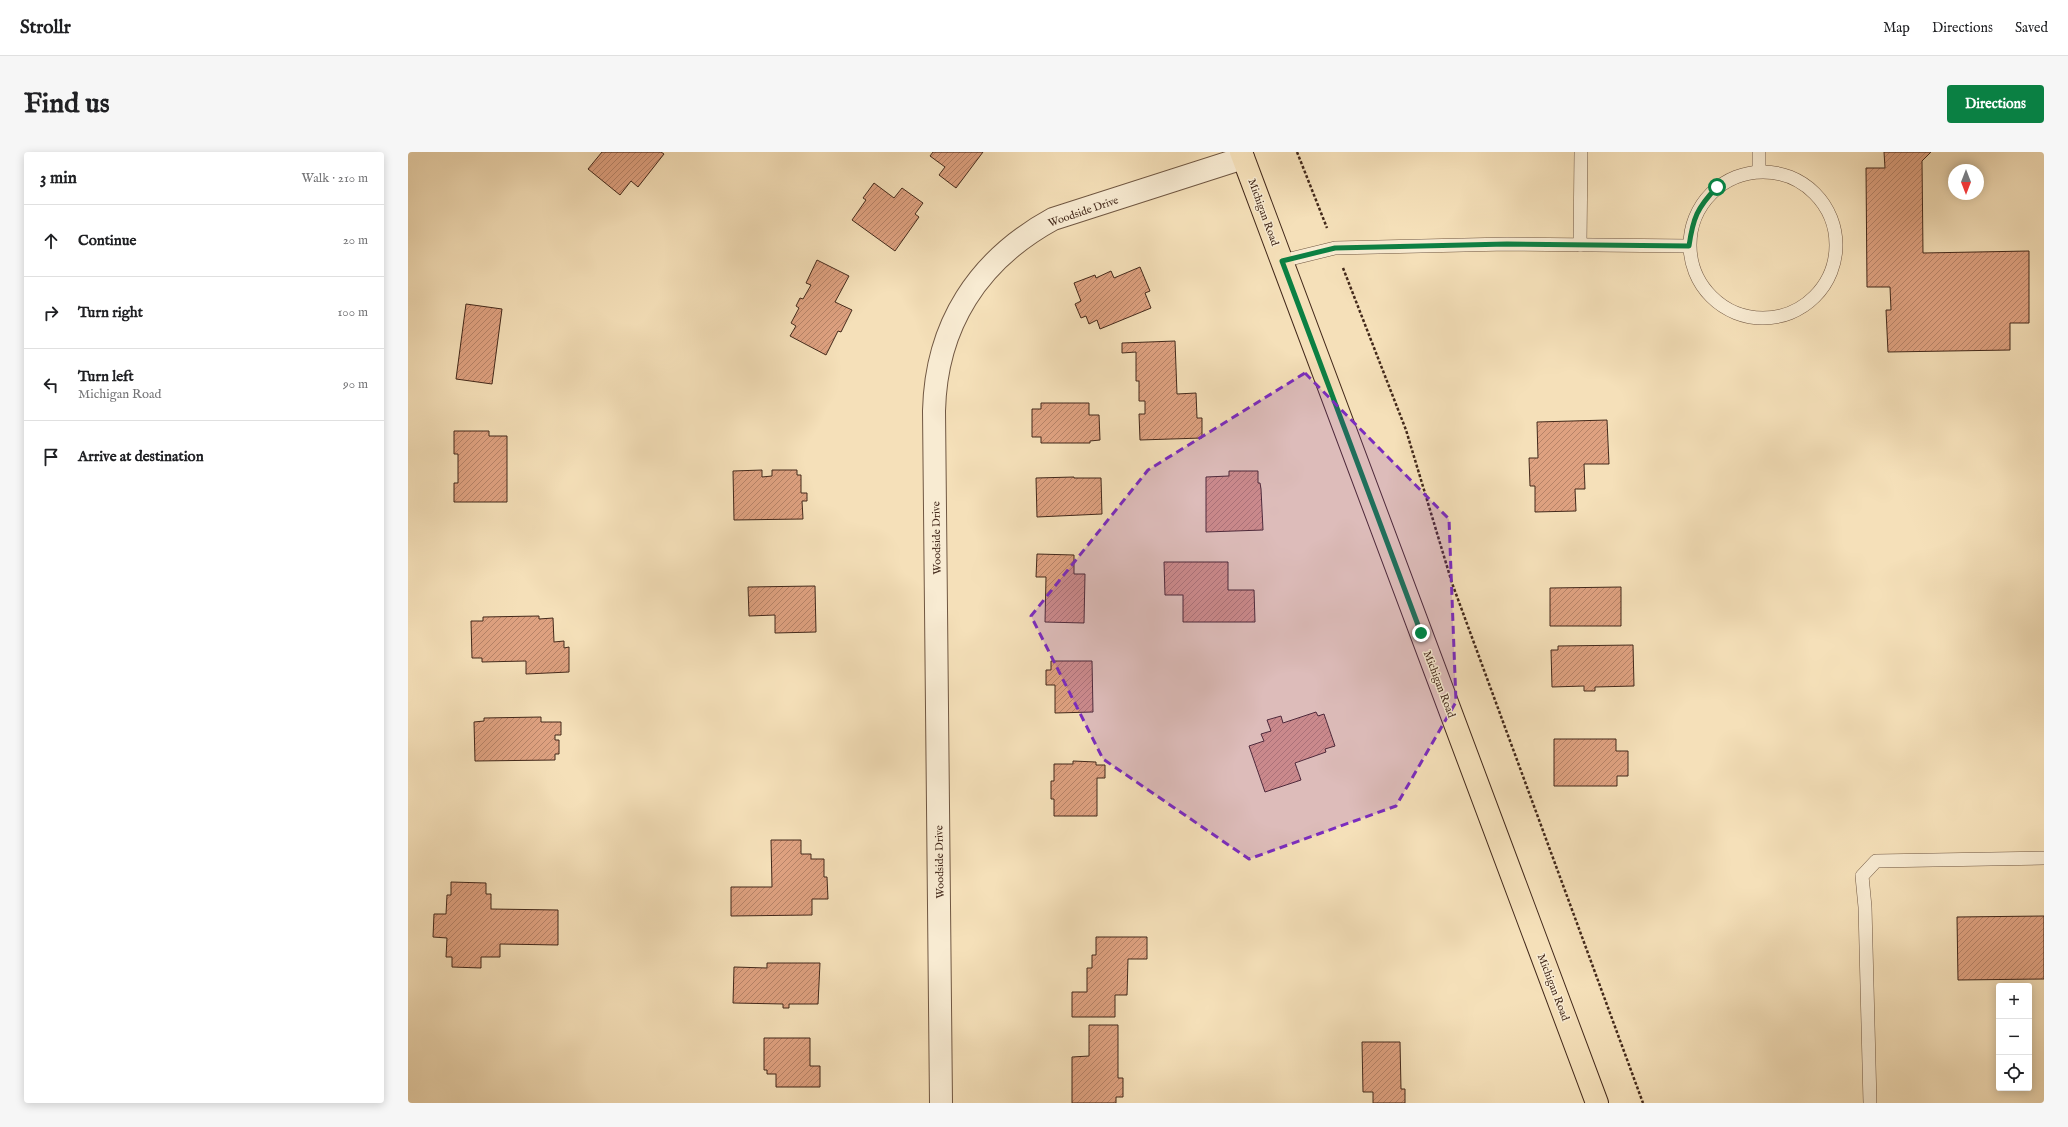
<!DOCTYPE html>
<meta charset="utf-8">
<style>
:root{--surface:#fff;--page:#f6f6f6;--text:#202124;--muted:#757577;--line:#e0e0e0;--accent:#0b8043}
body{margin:0;font-family:"IM FELL English",serif;background:var(--page);color:var(--text)}
.controls{position:absolute;right:12px;bottom:12px;display:grid;overflow:hidden;border-radius:4px;box-shadow:0 2px 10px #0003}
.controls button{width:36px;height:36px;display:grid;place-items:center;padding:0;border:0;border-bottom:1px solid var(--line);background:var(--surface);color:var(--text);font:20px sans-serif}
.compass{position:absolute;left:1540px;top:12px;width:36px;height:36px;border-radius:50%;background:var(--surface);box-shadow:0 2px 10px #0003;rotate:180deg}
.stop{position:absolute;width:12px;height:12px;margin:-9px;border:3px solid #0b8043;border-radius:50%;background:#fff}
.stop.end{background:#0b8043;border-color:#fff;box-shadow:0 1px 4px #0008}
.list{margin:0;padding:0;list-style:none}
h2{display:flex;justify-content:space-between;align-items:center;height:52px;margin:0;padding:0 16px;font-size:17px}
h2 small{font-size:13px;font-weight:400;color:var(--muted)}
.list li{display:grid;grid-template-columns:26px 1fr auto;gap:12px;align-items:center;box-sizing:border-box;height:72px;padding:0 16px;border-top:1px solid var(--line)}
.list b{display:block;font-size:15px;white-space:nowrap}
.list p{margin:0;font-size:13px;white-space:nowrap;color:var(--muted)}
.list em{font-size:13px;font-style:normal;color:var(--muted)}
.icon{flex:none;width:22px;height:22px;fill:none;stroke:currentColor;stroke-width:2;stroke-linecap:round;stroke-linejoin:round}
.map{position:relative;flex:none;width:1636px;height:951px;overflow:hidden;border-radius:4px}
header{display:flex;align-items:center;gap:24px;box-sizing:border-box;height:56px;padding:0 20px;background:var(--surface);border-bottom:1px solid var(--line)}
header strong{font-size:19px}
nav{display:flex;gap:22px;margin-inline-start:auto;font-size:14px}
.intro{display:flex;align-items:center;justify-content:space-between;box-sizing:border-box;height:96px;padding:0 24px}
h1{margin:0;font-size:28px}
.button{padding:10px 18px;border-radius:4px;background:var(--accent);color:#fff;font-size:14px;font-weight:700}
main{display:flex;gap:24px;padding:0 24px}
aside{flex:1;background:var(--surface);border-radius:4px;box-shadow:0 2px 10px #0003}
.map>svg:first-child{display:block}
</style>
<header>
<strong>Strollr</strong>
<nav><a>Map</a><a>Directions</a><a>Saved</a></nav>
</header>
<div class="intro"><h1>Find us</h1><a class="button">Directions</a></div>
<main>
<aside>
<h2>3 min<small>Walk · 210 m</small></h2>
<ul class="list">
<li><svg class="icon" aria-label="ahead" viewBox="0 0 24 24"><path d="M12 20V5M6 11l6-6 6 6"/></svg><div><b>Continue</b></div><em>20 m</em></li>
<li><svg class="icon" aria-label="right" viewBox="0 0 24 24"><path d="M7 20v-9h11M14 6l5 5-5 5"/></svg><div><b>Turn right</b></div><em>100 m</em></li>
<li><svg class="icon" aria-label="left" viewBox="0 0 24 24"><path d="M17 20v-9H6M10 6l-5 5 5 5"/></svg><div><b>Turn left</b><p>Michigan Road</p></div><em>90 m</em></li>
<li><svg class="icon" aria-label="arrive" viewBox="0 0 24 24"><path d="M6 21V4h12l-3 4 3 4H6"/></svg><div><b>Arrive at destination</b></div></li>
</ul>
</aside>
<div class="map">
<svg width="1636" height="951" viewBox="0 0 1636 951">
<defs>
<pattern id="building-hatch" width="6" height="6" patternUnits="userSpaceOnUse"><rect width="6" height="6" fill="#dea180"/><path d="M-1 1l2-2M0 6l6-6M5 7l2-2" fill="none" stroke="#b68368"/></pattern>
</defs>
<rect width="100%" height="100%" fill="#f5e0b9"/>
<filter id="stains"><feTurbulence type="fractalNoise" baseFrequency=".005" numOctaves="4"/><feColorMatrix values="0 0 0 0 .2 0 0 0 0 .09 0 0 0 0 .02 0 0 0 .5 -.17"/></filter>
<radialGradient id="worn" r=".72"><stop offset=".6" stop-color="#630" stop-opacity="0"/><stop offset="1" stop-color="#630" stop-opacity=".3"/></radialGradient>
<g fill="url(#building-hatch)" stroke="#43291b">
<polygon points="194,0 253,0 256,2 230,35 223,29 212,43 180,17"/>
<polygon points="525,0 575,0 548,36 531,23 537,15 522,4"/>
<polygon points="1476,0 1523,0 1514,9 1515,101 1621,99 1621,171 1602,171 1602,198 1480,200 1478,158 1483,158 1482,135 1459,135 1458,16 1477,16"/>
<polygon points="466,31 486,46 494,36 515,51 507,62 511,65 487,99 444,68 458,48 455,46"/>
<polygon points="409,108 441,124 427,150 444,158 433,180 430,179 418,203 382,184 388,174 383,171 391,156 388,154 392,146 395,147 403,133 398,131"/>
<polygon points="732,115 742,139 737,141 743,156 692,177 689,168 681,172 678,164 673,166 667,152 673,149 666,131 687,123 688,126 703,119 706,126"/>
<polygon points="58,152 94,157 84,232 48,227"/>
<polygon points="767,189 769,242 788,241 789,266 794,266 794,286 732,288 731,262 737,262 737,249 731,249 731,229 728,229 728,200 714,201 714,191"/>
<polygon points="633,251 681,251 681,263 691,263 692,288 682,289 682,291 633,291 633,285 624,285 624,257 633,257"/>
<polygon points="1199,268 1201,312 1176,312 1177,337 1167,337 1168,359 1127,360 1127,334 1122,334 1121,306 1130,306 1129,270"/>
<polygon points="46,279 81,279 81,284 99,284 99,350 46,350 46,331 50,331 50,302 46,302"/>
<polygon points="354,318 354,325 364,324 364,318 389,318 389,323 393,323 393,341 399,341 399,349 394,349 395,367 326,368 325,319"/>
<polygon points="821,319 850,319 850,331 852,331 853,337 855,378 798,380 798,325 821,324"/>
<polygon points="666,325 666,326 693,326 694,362 629,365 628,326"/>
<polygon points="629,402 666,403 666,422 677,422 676,471 637,470 638,425 628,425"/>
<polygon points="756,410 820,410 820,438 846,438 847,470 775,470 775,443 757,443"/>
<polygon points="407,434 408,480 367,481 367,463 341,464 340,435"/>
<polygon points="1213,435 1213,474 1142,474 1142,436"/>
<polygon points="131,464 131,467 145,466 146,490 156,489 156,496 161,495 161,520 118,522 118,509 74,510 74,506 64,506 63,469 75,469 75,465"/>
<polygon points="1225,493 1226,534 1187,535 1187,539 1176,539 1176,534 1144,535 1143,498 1150,498 1150,494"/>
<polygon points="643,509 684,509 685,560 647,561 647,533 638,533 638,518 643,518"/>
<polygon points="908,560 910,564 916,562 927,594 917,597 918,600 887,611 893,628 857,640 841,594 856,589 853,582 863,579 859,568 873,564 875,571"/>
<polygon points="133,565 133,570 153,570 153,583 147,583 147,588 151,588 151,602 147,602 147,608 67,609 66,570 76,569 76,566"/>
<polygon points="1146,587 1208,587 1208,599 1220,599 1220,624 1209,624 1209,634 1146,634"/>
<polygon points="665,609 688,610 688,613 697,613 697,626 689,626 689,664 646,664 646,647 643,647 643,629 646,629 646,612 665,612"/>
<polygon points="363,688 393,688 393,702 403,702 403,707 416,707 416,725 419,725 420,747 404,747 404,763 323,764 323,735 364,735"/>
<polygon points="43,730 78,731 78,742 83,742 83,757 150,758 150,793 92,792 92,805 73,805 73,816 44,815 44,805 38,805 39,786 25,785 26,762 38,762 39,743 43,743"/>
<polygon points="1636,764 1636,827 1550,828 1549,765"/>
<polygon points="688,785 739,785 739,807 720,807 719,843 707,843 707,865 664,865 664,840 679,840 679,816 684,816 684,803 688,803"/>
<polygon points="359,811 412,811 410,852 381,852 381,856 375,856 375,852 325,851 326,815 359,816"/>
<polygon points="681,873 710,873 710,926 715,926 715,945 708,945 708,951 664,951 664,905 681,904"/>
<polygon points="356,886 402,886 402,914 412,914 412,935 368,935 368,922 359,922 359,918 356,918"/>
<polygon points="954,890 992,890 993,937 997,937 997,951 965,951 965,940 955,940"/>
</g>
<g fill="none" stroke-linecap="round" stroke-linejoin="round">
<defs>
<g id="lane">
<polyline points="1351,0 1351,19"/>
<circle cx="1355" cy="93" r="73"/>
<polyline points="1172,93 1173,0"/>
<polyline points="874,109 927,96 1099,92 1281,94"/>
<polyline points="1462,951 1457,755 1454,724 1468,709 1636,706"/>
</g>
<path id="street" d="M533,951L526,259C528,173 570,108 645,67L835,6"/>
<polyline id="primary" points="833,0 1189,951"/>
</defs>
<use href="#lane" stroke="#705742" stroke-width="14"/>
<use href="#street" stroke="#705742" stroke-width="24"/>
<use href="#primary" stroke="#43291b" stroke-width="24"/>
<g stroke="#43291b" stroke-width="2.5" stroke-dasharray="3 2" stroke-linecap="butt">
<polyline points="889,0 919,76"/>
<polyline points="935,116 998,278 1044,431 1235,951"/>
</g>
<use href="#lane" stroke="#f8ebd2" stroke-width="13"/>
<use href="#street" stroke="#f8ebd2" stroke-width="22"/>
<use href="#primary" stroke="#f5e0b9" stroke-width="22"/>
</g>
<g fill="none" stroke-linecap="round" stroke-linejoin="round">
<path stroke="#0b8043" stroke-width="5" d="M1013,481L874,109L927,96L1099,92L1281,94C1285,66 1289,56 1309,35"/>
</g>
<path fill="#7b2cbf" fill-opacity="0.2" stroke="#7b2cbf" stroke-width="3" stroke-dasharray="8 5" stroke-linejoin="round" d="M897,221L1041,367L1048,550L988,654L841,707L695,607L623,464L740,318Z"/>
<g text-anchor="middle" stroke-width="3" stroke-linejoin="round" paint-order="stroke">
<g font-size="11" fill="#43291b" stroke="#f8ebd2">
<text transform="translate(675 59) rotate(-19)" y="4">Woodside Drive</text>
<text transform="translate(856 60) rotate(70)" y="4">Michigan Road</text>
<text transform="translate(528 386) rotate(-91)" y="4">Woodside Drive</text>
<text transform="translate(1032 532) rotate(69)" y="4">Michigan Road</text>
<text transform="translate(531 710) rotate(-91)" y="4">Woodside Drive</text>
<text transform="translate(1146 835) rotate(69)" y="4">Michigan Road</text>
</g>
</g>
<rect width="100%" height="100%" filter="url(#stains)"/>
<rect width="100%" height="100%" fill="url(#worn)"/>
</svg>
<div class="controls">
<button>+</button>
<button>−</button>
<button><svg class="icon" aria-label="locate" viewBox="0 0 24 24"><circle cx="12" cy="12" r="6"/><path d="M12 2v4M12 18v4M2 12h4M18 12h4"/></svg></button>
</div>
<svg class="compass" viewBox="-18 -18 36 36"><path d="M0-13l5 13h-10z" fill="#e53935"/><path d="M0 13l5-13h-10z" fill="#757577"/></svg>
<div class="stop" style="left:1309px;top:35px"></div>
<div class="stop end" style="left:1013px;top:481px"></div>
</div>
</main>
